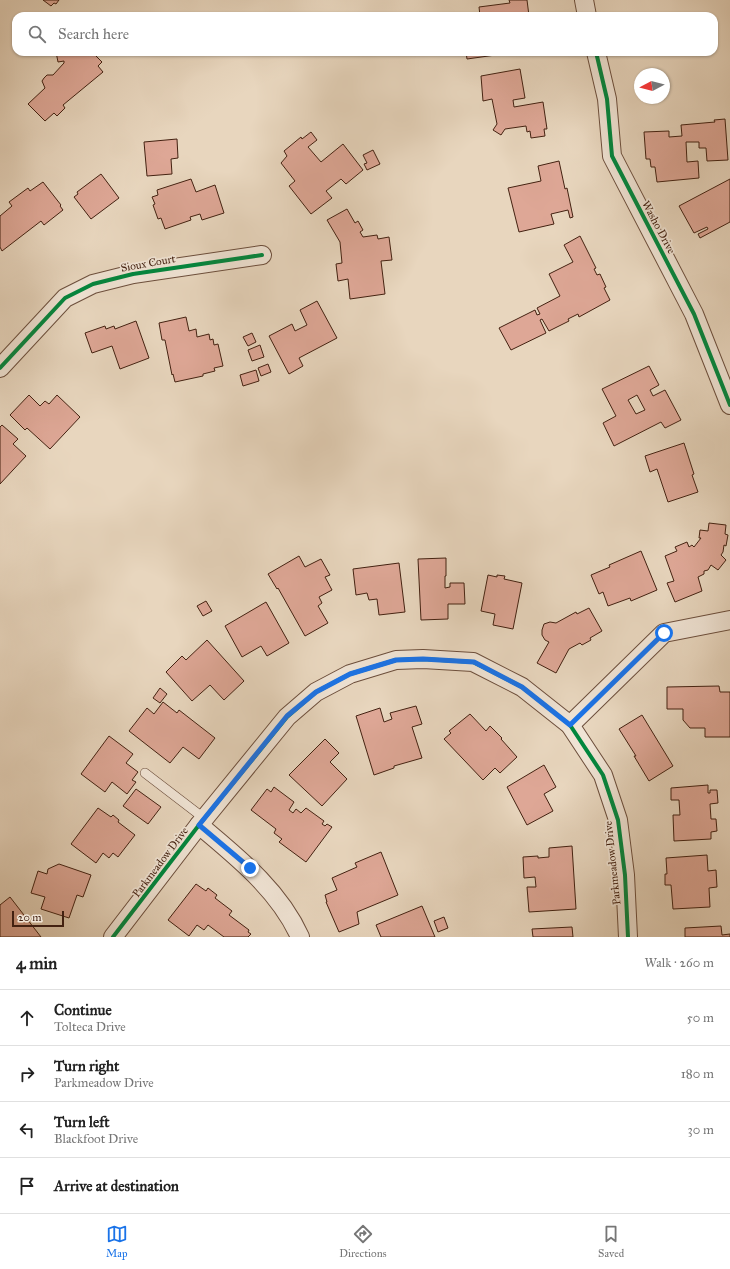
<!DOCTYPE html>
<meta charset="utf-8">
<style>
:root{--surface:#fff;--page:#f6f6f6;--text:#222;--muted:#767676;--line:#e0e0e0;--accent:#1a73e8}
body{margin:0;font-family:"IM FELL Great Primer",serif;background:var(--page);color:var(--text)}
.compass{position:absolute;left:634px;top:68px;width:36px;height:36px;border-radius:50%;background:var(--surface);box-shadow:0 1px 3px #0004;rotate:263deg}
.scale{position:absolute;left:12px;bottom:10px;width:52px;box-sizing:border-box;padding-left:4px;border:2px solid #432111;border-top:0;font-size:11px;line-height:14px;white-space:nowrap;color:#432111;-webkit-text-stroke:3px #f0e4d5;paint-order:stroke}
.stop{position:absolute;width:12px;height:12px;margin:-9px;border:3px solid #1a73e8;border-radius:50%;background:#fff}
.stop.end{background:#1a73e8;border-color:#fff;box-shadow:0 1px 4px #0008}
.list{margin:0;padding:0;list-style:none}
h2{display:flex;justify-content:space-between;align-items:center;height:52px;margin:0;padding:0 16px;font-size:17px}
h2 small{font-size:13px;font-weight:400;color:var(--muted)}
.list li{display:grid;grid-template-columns:26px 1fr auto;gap:12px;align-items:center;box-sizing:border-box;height:56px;padding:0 16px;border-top:1px solid var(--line)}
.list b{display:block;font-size:15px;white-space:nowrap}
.list p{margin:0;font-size:13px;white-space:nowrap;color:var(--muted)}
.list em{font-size:13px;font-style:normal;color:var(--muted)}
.icon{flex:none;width:22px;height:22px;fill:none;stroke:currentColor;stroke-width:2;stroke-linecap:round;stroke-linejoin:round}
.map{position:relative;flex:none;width:730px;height:937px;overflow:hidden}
.search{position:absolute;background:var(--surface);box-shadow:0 1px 3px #0004;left:12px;right:12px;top:12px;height:44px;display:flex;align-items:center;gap:10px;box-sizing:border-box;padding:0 14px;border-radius:12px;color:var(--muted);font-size:15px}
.sheet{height:276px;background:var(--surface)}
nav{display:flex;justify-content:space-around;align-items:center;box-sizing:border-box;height:56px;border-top:1px solid var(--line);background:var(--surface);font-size:11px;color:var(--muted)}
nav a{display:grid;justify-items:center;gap:2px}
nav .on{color:var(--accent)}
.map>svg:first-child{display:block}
</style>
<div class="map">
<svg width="730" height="937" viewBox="0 0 730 937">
<rect width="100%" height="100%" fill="#e8d6be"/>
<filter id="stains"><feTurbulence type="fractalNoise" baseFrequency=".005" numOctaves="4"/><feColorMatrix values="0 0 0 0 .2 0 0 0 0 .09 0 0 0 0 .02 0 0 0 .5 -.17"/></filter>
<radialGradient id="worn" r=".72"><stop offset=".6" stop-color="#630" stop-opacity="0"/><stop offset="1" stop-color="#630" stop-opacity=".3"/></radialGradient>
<g fill="#dea796" stroke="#432111" fill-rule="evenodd">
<polygon points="43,0 59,0 56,4 54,3 51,6"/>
<polygon points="509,0 527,0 529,16 480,16 479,7 510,3"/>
<polygon points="56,52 92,52 102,62 98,66 103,72 63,105 65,108 57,116 54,113 45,121 28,104 45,88 42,81 44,78 47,75 53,75 64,63 64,61 58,62"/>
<polygon points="466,52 517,52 467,59"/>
<polygon points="520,69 525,98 513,100 514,107 543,102 547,129 544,129 545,136 531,138 530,131 527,132 526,126 505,129 501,135 493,130 497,124 492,99 483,101 481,76"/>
<polygon points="725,119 728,160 707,161 706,148 699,148 699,142 686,142 687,162 698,161 699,178 657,182 655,167 651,167 650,159 646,159 644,132 669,131 669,137 682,136 681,125 715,122 714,120"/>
<polygon points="311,132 317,140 308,147 321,162 343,144 363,170 346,184 341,179 326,191 332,198 311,214 289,186 295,181 281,163 287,156 284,151 301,137 302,139"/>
<polygon points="177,139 178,158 171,159 172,174 147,176 144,142"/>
<polygon points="373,150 380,164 367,170 364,164 367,163 363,155"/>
<polygon points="559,161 565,189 567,188 573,217 570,218 568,210 551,214 554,224 519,232 508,188 541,181 538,166"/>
<polygon points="101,174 119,198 91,219 74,197 78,194 77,192"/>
<polygon points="191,179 196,192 215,185 224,213 202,220 200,214 190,217 191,220 165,229 161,218 158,219 153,205 155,204 152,197 158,195 157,190"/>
<polygon points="730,179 730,222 700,238 698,234 708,229 707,227 694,233 679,206"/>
<polygon points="43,182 61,205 60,206 63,210 44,225 41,221 2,251 0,247 0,216 12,206 9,202 28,188 30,191"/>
<polygon points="347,209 355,223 358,221 363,230 360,232 363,237 377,235 378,239 389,237 392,260 381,261 385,294 350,299 348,279 338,281 336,264 342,263 340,242 327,220"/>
<polygon points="580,236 596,268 594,269 597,275 600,274 606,287 604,288 610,300 579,317 578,314 568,319 569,321 549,331 542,319 540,320 546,333 511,350 499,328 535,310 537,315 540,314 537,308 560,296 549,274 573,262 564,245"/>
<polygon points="317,301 337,338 299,358 303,366 289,374 269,336 292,324 295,331 307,325 300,310"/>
<polygon points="186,317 189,331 196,329 197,337 209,334 210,340 213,339 214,345 218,344 223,366 214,368 215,371 203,374 203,376 175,382 173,374 172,375 165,340 162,340 159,323"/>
<polygon points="136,321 149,358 120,369 112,346 92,353 85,333 105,326 106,329 114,326 115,329"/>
<polygon points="252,333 256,342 248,346 243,337"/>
<polygon points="260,345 264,357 252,361 248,350"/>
<polygon points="268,364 271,372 261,376 258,368"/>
<path d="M649,366L659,385L650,390L653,396L665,390L681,420L665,428L661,422L614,446L603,423L616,416L602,389ZM637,395L645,410L636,414L628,400Z"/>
<polygon points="256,370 259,381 243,386 240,375"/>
<polygon points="29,395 40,406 45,401 49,404 57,395 80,417 50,449 27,428 25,430 10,415"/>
<polygon points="2,425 18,439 13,444 26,456 0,484 0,427"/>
<polygon points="684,443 694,474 692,475 698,492 668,502 657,469 650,472 645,456"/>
<polygon points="709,523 726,525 725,534 728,535 726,546 724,545 723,552 721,555 726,560 718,570 711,565 708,570 704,571 704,574 698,577 702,591 675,602 667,583 674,581 665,556 677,551 675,547 687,542 689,547 692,545 694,547 701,538 699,538 700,530 708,531"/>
<polygon points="641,551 657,590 631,601 630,598 608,606 603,592 599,594 591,575 610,567 609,565"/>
<polygon points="299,556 305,567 321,559 330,575 325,577 332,590 319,597 322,603 318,606 328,623 305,636 278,588 277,589 268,574"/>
<polygon points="446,558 446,576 445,576 445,588 450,587 450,583 464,583 465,604 448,604 448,619 421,620 418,559"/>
<polygon points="399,563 405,612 379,615 377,599 369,600 367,593 356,595 353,569"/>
<polygon points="488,575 497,577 497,575 505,576 504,579 522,583 513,629 493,625 495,614 481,611"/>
<polygon points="206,601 212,611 203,616 197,606"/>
<polygon points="266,602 289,643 267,656 261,646 242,657 225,626"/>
<polygon points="589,608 602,631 590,638 591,640 582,645 580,643 569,649 556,673 537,663 549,642 545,640 542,635 542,630 544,624 550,622 556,623 576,612 577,614"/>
<polygon points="207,640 244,681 224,700 210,685 192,701 166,672 182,656 186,660"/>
<polygon points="719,686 720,692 730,692 730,737 705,737 705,728 690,728 683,720 683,709 667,709 667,687"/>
<polygon points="160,688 167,694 160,703 153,698"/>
<polygon points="163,702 177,713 179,710 215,738 199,759 183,747 170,763 129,731 147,708 154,714"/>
<polygon points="416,706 422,724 412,727 422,758 394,766 394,768 374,775 356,716 380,708 384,722 392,719 390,713"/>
<polygon points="470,714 486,731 490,726 502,738 501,739 517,757 500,773 495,768 483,780 444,739 451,733 449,731"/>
<polygon points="642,715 673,766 649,781 634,756 636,756 619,729"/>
<polygon points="109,736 133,754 126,763 138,772 132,780 136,782 127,794 112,782 105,792 81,774"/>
<polygon points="325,739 339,753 330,762 347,779 322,806 289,775"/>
<polygon points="544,765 556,787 544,794 553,811 527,825 507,787"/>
<polygon points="708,785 708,793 710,793 710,790 717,790 718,803 710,804 711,819 716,819 717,831 711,832 711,839 674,841 673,815 680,815 679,800 671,800 671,788"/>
<polygon points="274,787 294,802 289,810 293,813 296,809 301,813 306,808 324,821 322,824 325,826 327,824 332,827 306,862 279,842 282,839 274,833 276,829 251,810 267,789 271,792"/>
<polygon points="136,789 161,807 148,824 123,806"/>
<polygon points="98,808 111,817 113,815 119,820 118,822 135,835 118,857 113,853 109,858 103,853 96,863 71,844"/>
<polygon points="572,846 576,909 529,912 527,887 536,887 535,877 524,878 523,857 538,856 538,858 549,857 549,848"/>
<polygon points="381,852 398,895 357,912 359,924 339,932 326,902 327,902 325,895 337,890 332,878 357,867 355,863"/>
<polygon points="707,855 708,871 716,870 717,887 709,888 710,907 673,909 671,885 665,885 665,874 667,874 666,858"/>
<polygon points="59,864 91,875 83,897 77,895 69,918 41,909 45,897 31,893 38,871 47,874 48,869"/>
<polygon points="196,884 206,891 208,888 217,895 215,898 232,911 229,915 249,930 248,932 251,934 248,937 224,937 208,925 204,930 197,925 189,936 168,920"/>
<polygon points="10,897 41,937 0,937 0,905"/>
<polygon points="422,906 435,937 381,937 376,925"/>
<polygon points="444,917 448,928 438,932 434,921"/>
<polygon points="721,926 722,935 730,934 730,937 685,937 685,928"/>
<polygon points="572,927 573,937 533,937 532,929"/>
</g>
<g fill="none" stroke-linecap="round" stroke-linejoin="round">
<defs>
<polyline id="service" points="145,773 205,819"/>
<g id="minor">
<polyline points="584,0 587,16"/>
<polyline points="596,52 607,99 612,156 694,314 730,405"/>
<polyline points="0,368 65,298 93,284 133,274 262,255"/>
<polyline points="570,725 664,633 730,620"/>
<path d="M199,825C237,857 279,890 300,937"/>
<polyline points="113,937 199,825 287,717 316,692 350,674 396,660 423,659 473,662 522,687 570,725 603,775 618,820 625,875 628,937"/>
</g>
</defs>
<use href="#service" stroke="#6c4e3c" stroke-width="10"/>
<use href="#minor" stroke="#6c4e3c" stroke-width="20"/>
<use href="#service" stroke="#f0e4d5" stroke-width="9"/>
<use href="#minor" stroke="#f0e4d5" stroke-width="18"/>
<defs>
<g id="cycleway">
<polyline points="596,52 607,99 612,156 694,314 730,405"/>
<polyline points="0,368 65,298 93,284 133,274 262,255"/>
<polyline points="113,937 199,825 287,717 316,692 350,674 396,660 423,659 473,662 522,687 570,725 603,775 618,820 625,875 628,937"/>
</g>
</defs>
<use href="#cycleway" stroke="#f0e4d5" stroke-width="6"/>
<use href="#cycleway" stroke="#00873e" stroke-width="4"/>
</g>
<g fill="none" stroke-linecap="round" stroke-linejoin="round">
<polyline stroke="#1a73e8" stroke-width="5" points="250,868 199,825 287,716 316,692 350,674 396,660 423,659 474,662 522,687 570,725 664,633"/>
</g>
<g text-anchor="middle" stroke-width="3.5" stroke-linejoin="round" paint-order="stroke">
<g font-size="11" fill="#432111" stroke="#f0e4d5">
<text transform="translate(659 227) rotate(62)" y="4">Washo Drive</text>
<text transform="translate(148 263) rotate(-10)" y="4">Sioux Court</text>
<text transform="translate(160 862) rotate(-53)" y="4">Parkmeadow Drive</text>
<text transform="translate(612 863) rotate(-96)" y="4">Parkmeadow Drive</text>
</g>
</g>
<rect width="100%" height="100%" filter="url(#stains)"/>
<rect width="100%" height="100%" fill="url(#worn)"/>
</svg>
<svg class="compass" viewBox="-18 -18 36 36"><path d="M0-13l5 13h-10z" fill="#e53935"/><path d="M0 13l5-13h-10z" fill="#767676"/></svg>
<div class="scale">20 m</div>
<div class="stop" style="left:664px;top:633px"></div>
<div class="stop end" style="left:250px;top:868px"></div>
<div class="search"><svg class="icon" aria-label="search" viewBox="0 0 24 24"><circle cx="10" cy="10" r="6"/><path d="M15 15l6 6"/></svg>Search here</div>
</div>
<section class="sheet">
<h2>4 min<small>Walk · 260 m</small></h2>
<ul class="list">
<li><svg class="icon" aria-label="ahead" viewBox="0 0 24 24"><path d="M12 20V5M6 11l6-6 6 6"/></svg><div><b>Continue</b><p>Tolteca Drive</p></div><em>50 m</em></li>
<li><svg class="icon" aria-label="right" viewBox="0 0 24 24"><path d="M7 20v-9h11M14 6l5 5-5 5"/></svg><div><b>Turn right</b><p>Parkmeadow Drive</p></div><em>180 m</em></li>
<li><svg class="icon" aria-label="left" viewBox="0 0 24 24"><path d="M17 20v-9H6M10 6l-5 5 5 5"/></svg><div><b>Turn left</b><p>Blackfoot Drive</p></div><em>30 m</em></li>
<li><svg class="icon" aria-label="arrive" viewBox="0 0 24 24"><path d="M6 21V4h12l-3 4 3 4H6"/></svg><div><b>Arrive at destination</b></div></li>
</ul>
</section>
<nav>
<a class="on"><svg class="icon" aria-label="map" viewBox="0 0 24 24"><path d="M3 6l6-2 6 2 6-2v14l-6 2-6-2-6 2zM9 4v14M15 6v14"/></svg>Map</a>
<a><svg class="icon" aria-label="directions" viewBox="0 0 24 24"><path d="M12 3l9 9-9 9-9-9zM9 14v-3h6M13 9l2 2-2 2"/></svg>Directions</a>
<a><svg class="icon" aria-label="saved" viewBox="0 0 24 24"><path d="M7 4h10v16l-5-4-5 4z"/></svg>Saved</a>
</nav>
